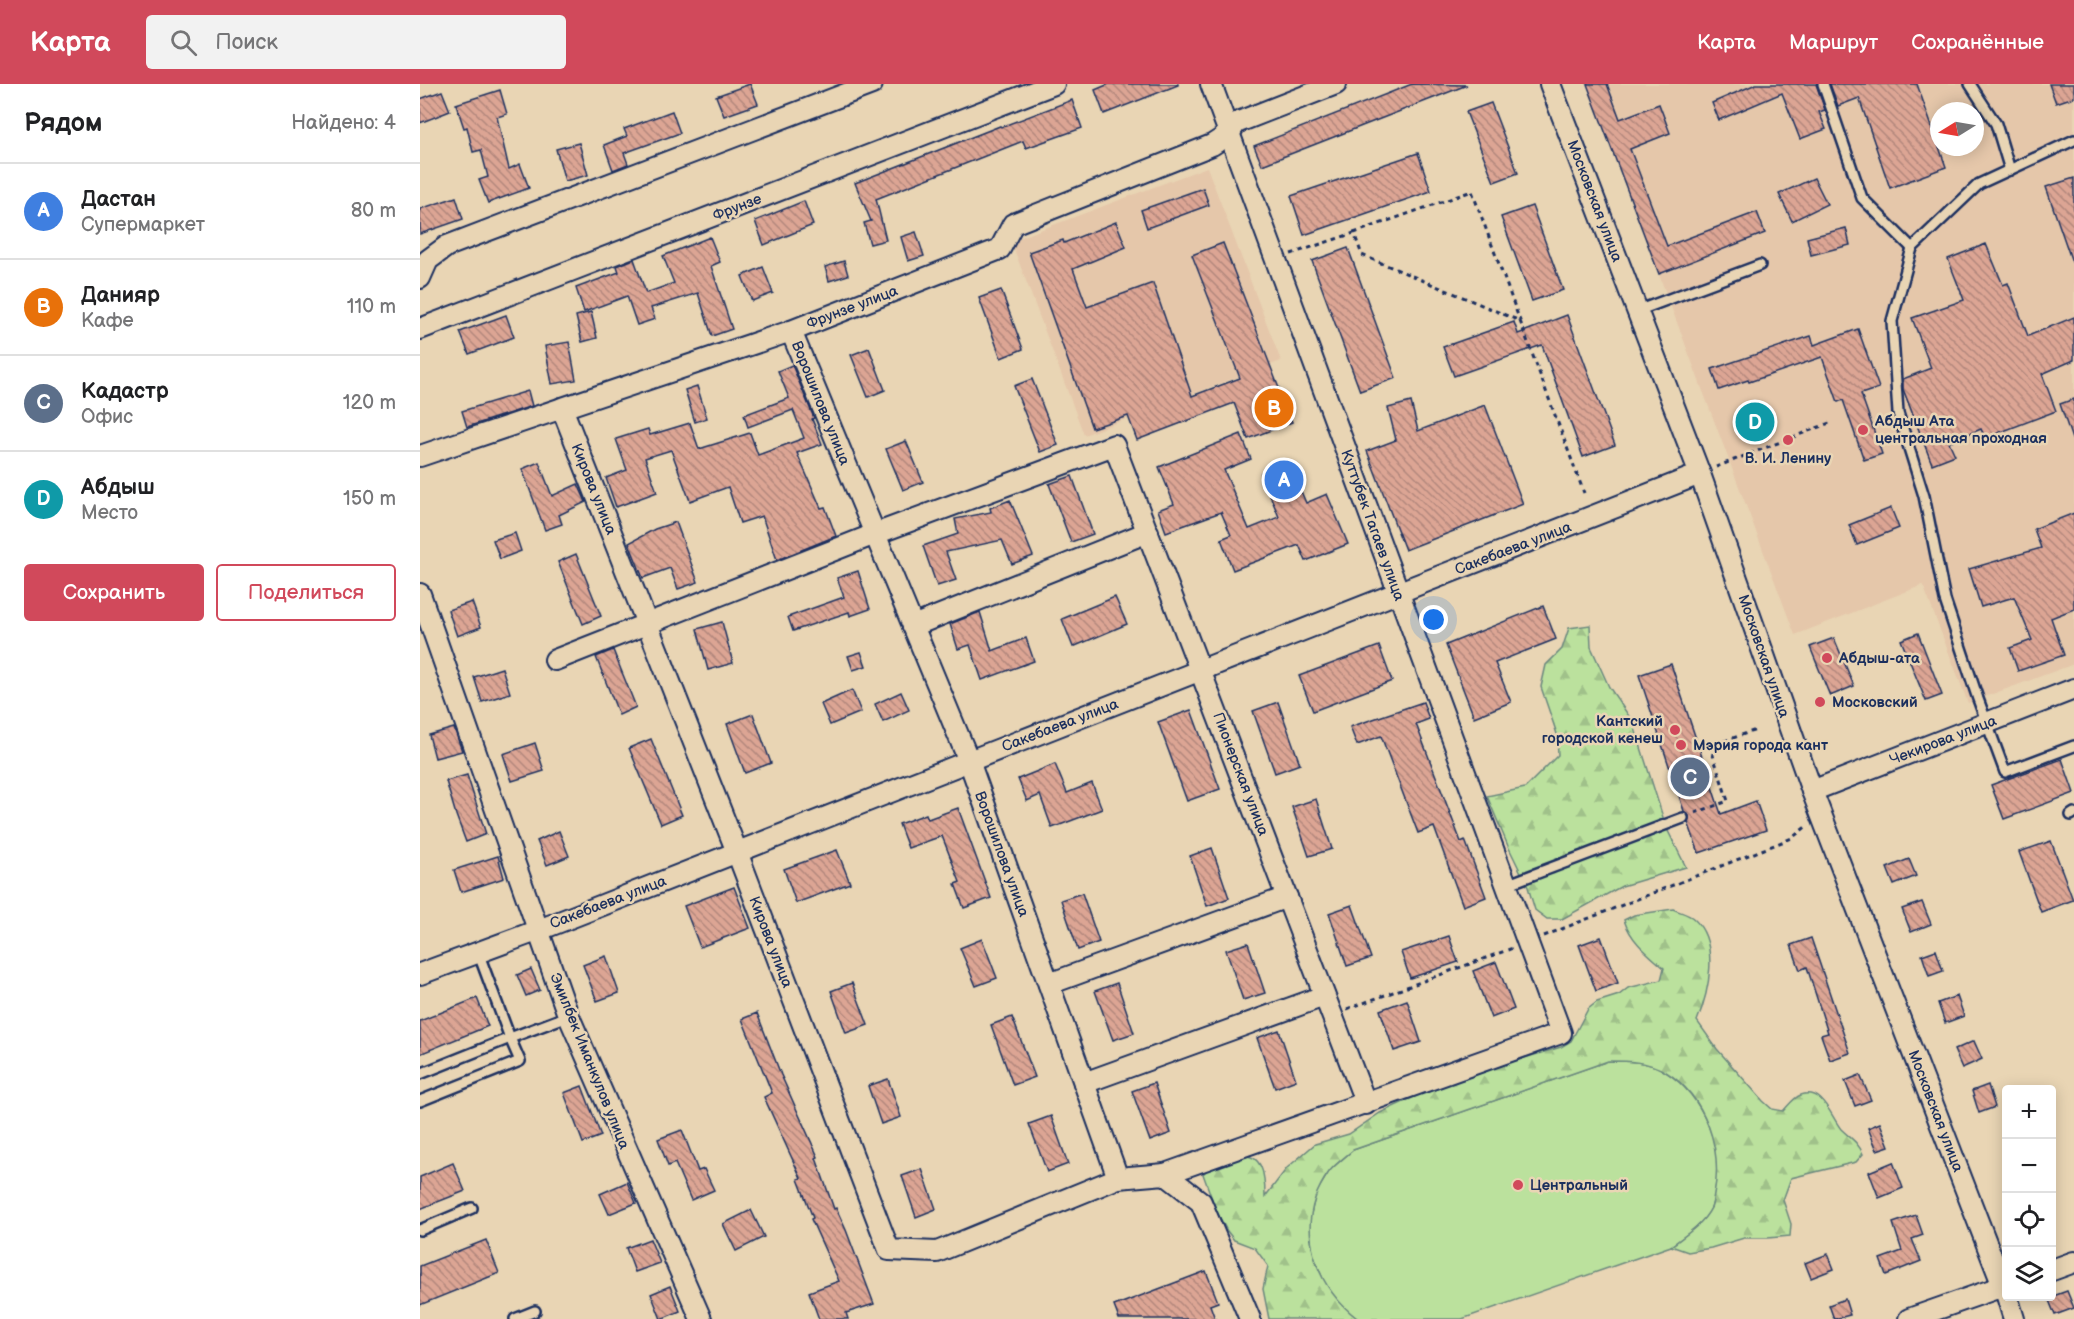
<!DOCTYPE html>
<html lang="ru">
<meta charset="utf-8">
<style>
:root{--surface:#fff;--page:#f2f2f2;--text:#202124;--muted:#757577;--line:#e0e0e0;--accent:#d1495b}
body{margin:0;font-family:"Balsamiq Sans",sans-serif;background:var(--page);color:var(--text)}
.controls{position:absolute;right:18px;bottom:18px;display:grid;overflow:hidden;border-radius:6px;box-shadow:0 3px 15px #0003}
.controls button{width:54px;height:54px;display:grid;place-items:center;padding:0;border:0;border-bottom:2px solid var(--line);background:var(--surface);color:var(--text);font:30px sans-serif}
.compass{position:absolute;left:1510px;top:18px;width:54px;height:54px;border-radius:50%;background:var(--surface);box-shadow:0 3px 15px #0003;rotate:259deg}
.you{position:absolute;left:1014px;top:536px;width:21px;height:21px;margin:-15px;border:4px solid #fff;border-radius:50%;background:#1a73e8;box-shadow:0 0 0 9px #1a73e833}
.badge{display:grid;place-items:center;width:39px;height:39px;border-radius:50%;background:var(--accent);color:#fff;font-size:20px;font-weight:700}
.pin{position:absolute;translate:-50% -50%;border:3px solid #fff;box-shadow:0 2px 6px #0006}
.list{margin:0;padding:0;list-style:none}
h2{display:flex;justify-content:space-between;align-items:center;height:78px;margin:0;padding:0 24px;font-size:26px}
h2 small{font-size:20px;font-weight:400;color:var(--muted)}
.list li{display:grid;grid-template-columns:39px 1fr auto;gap:18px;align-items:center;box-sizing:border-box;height:96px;padding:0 24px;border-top:2px solid var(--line)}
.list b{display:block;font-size:22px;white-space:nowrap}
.list p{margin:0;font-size:20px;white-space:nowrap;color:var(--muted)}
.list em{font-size:20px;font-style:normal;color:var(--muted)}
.actions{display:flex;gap:12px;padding:18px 24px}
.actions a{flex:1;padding:14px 0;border:2px solid var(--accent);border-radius:6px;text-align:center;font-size:21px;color:var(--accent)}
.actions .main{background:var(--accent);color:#fff}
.icon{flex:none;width:33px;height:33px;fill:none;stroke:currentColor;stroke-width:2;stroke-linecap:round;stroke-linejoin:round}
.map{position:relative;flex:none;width:1654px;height:1235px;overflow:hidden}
header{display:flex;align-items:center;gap:36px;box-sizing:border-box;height:84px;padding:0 30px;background:var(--accent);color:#fff}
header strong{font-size:28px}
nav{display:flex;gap:33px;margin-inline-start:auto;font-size:21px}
.search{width:420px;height:54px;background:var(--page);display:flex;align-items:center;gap:15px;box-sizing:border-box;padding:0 21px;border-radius:6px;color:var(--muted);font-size:22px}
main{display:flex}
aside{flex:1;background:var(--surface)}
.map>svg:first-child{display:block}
</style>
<header>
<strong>Карта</strong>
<div class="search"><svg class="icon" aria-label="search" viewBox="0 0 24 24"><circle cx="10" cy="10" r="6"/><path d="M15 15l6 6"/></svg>Поиск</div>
<nav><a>Карта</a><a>Маршрут</a><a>Сохранённые</a></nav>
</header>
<main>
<aside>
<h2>Рядом<small>Найдено: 4</small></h2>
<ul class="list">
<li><span class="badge" style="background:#3f7fe0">A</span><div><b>Дастан</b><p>Супермаркет</p></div><em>80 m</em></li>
<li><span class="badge" style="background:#e8710a">B</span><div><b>Данияр</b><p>Кафе</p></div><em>110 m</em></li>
<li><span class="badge" style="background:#5c6f8a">C</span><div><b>Кадастр</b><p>Офис</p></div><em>120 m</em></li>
<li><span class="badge" style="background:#0f9aa8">D</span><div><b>Абдыш</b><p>Место</p></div><em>150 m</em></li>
</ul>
<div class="actions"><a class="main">Сохранить</a><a>Поделиться</a></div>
</aside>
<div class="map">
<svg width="1654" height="1235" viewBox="0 0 1654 1235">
<defs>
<pattern id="forest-firs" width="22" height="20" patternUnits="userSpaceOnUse" patternTransform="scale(1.5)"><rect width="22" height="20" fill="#bbe19d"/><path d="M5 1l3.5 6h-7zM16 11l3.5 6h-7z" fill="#a0c18a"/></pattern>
<pattern id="building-back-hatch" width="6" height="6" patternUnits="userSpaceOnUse" patternTransform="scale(1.5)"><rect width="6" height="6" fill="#dca594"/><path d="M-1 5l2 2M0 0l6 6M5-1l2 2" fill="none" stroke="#b2877c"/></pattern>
</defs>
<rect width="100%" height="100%" fill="#e9d5b4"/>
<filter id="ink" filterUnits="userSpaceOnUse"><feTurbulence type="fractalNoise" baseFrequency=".0167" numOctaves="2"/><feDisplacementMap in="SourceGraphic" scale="12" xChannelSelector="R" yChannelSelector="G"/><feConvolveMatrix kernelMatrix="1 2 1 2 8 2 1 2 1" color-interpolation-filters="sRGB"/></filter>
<g filter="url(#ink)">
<g fill="#e5c7aa" fill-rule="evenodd">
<path d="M1167,0H1654V580L1548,619L1503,501L1375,551ZM1519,27H1555V63H1519Z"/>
<polygon points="787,83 861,277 664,351 591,157"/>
</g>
<path fill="#bbe19d" stroke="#6b887e" stroke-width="1.5" d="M1188,977C1208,977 1229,977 1246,988C1283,1012 1304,1063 1295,1106C1294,1111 1293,1119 1291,1124C1283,1140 1266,1151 1251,1162L1042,1235H938L923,1223L905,1200L893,1170L889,1138L896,1109L910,1086L933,1066Z"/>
<g fill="url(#forest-firs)" stroke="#6b887e" stroke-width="1.5">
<polygon points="1170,541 1171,563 1189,603 1213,638 1246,743 1266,783 1202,802 1142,835 1127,835 1115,826 1108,803 1088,762 1067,712 1105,704 1138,671 1137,650 1121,603 1126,581 1142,565 1149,544"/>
<path d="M1253,825C1259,828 1269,830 1274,835C1300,859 1289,908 1277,937L1297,965L1343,1017L1352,1025L1363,1027C1368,1022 1374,1013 1381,1011C1403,1003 1411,1033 1421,1045C1430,1054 1438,1058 1443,1070L1436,1078L1371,1094L1363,1116L1371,1140L1370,1152L1348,1154H1324L1291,1164L1268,1168L1251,1162C1266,1151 1283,1140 1291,1124C1293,1120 1293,1114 1294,1110C1303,1066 1286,1013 1246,988C1229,977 1208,977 1188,977L933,1066C925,1073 915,1080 909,1088C873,1138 892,1199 938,1235H849L843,1205L848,1182L835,1164L814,1156L807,1147L796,1126L783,1090C788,1085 795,1077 801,1074C805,1072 811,1072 815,1072C844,1067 845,1092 845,1113L867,1084L895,1060L929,1050L960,1029L1031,996L1141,963L1151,957L1168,925L1177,918L1199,911L1208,904L1241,896L1244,884C1228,870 1211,857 1204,836L1214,831Z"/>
</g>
<g fill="url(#building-back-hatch)" stroke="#1b2f5e" stroke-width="1.5">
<polygon points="330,0 338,20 304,32 296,12"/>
<polygon points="689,0 758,0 758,1 684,30 675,6"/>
<polygon points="992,0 1047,1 842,81 834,62"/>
<polygon points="1167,0 1187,0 1200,35 1239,20 1250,49 1210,65 1247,162 1337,128 1345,149 1239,190"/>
<polygon points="1336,0 1396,0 1405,26 1399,28 1406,45 1380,55 1362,9 1299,36 1292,19"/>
<polygon points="1410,0 1497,0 1526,83 1470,104 1439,14 1418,22"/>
<polygon points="1629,0 1654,0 1654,13 1636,19"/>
<polygon points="80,6 87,30 77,33 89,85 100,80 109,104 68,119 59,96 68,93 61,66 53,68 47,43 44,44 36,20"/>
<polygon points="22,7 30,27 0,39 0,15"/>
<polygon points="652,16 662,44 606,64 603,57 456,115 466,156 450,160 444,139 451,137 435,99 580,42 581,43"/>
<polygon points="1071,19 1098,89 1074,98 1046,28"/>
<polygon points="252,27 260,49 204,69 208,80 193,86 184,61 207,52 204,45"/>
<polygon points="159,59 168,91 145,97 136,65"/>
<polygon points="998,69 1011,107 884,151 871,112"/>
<polygon points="1394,94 1407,120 1372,137 1359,110"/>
<polygon points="1654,94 1654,178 1652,178 1626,103"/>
<polygon points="783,104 789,121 727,144 721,126"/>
<polygon points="36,113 43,135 0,150 0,125"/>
<polygon points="384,117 393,141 344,161 335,137"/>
<polygon points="1112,122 1143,206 1112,217 1081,133"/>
<polygon points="696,138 706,163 653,185 667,223 733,199 772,312 820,294 772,171 803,159 872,338 828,355 814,319 717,356 708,332 672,344 609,168 643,156 644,159"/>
<polygon points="1426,144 1430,161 1391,171 1387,154"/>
<polygon points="496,148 504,172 488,177 481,153"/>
<polygon points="290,153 300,178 291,182 312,245 292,252 278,209 231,224 235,235 217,241 207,212 164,228 156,204 199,188 197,182 214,175 226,209 254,199 243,172"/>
<polygon points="1566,160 1583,201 1588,199 1608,252 1654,233 1654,276 1622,290 1636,327 1565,354 1561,345 1529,358 1535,371 1512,380 1483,305 1483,295 1511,284 1492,234 1544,216 1528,175"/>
<polygon points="928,164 976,294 940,307 892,177"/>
<polygon points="424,177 428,191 409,197 405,183"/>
<polygon points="343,183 353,209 332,217 322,192"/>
<polygon points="581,206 603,265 581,274 559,214"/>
<polygon points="171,228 177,254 162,258 156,232"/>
<polygon points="86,231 94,253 49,270 40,248"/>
<polygon points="1147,231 1195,361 1163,373 1122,261 1034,292 1023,263 1094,238 1098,250"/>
<polygon points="1438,245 1459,304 1441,310 1462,370 1444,376 1423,316 1418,318 1402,273 1329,298 1328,296 1299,306 1292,285 1391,252 1394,261"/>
<polygon points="149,258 156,296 132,300 125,262"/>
<polygon points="449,264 465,306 448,313 431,271"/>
<polygon points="372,281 394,334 392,335 402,360 377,369 401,424 405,423 416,452 357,476 342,432 320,439 308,403 270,417 251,366 225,374 237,408 196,423 186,394 207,386 196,355 228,345 230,351 270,339 279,365 330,349 338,371 384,354 373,326 328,343 324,331 369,314 358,287"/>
<polygon points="612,295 638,361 620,368 594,302"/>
<polygon points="277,302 287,334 275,338 265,306"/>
<polygon points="108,307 112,322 47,343 42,327"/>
<polygon points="1654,315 1654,355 1652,355 1640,320"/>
<polygon points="991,318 998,347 1065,321 1103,420 985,466 947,367 976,356 968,324"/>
<polygon points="821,350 831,375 804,386 829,445 859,433 841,389 868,377 886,419 907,410 928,460 886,477 879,461 813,486 801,455 811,451 801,428 746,448 738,426 754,420 739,383"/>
<polygon points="486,357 503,398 483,406 466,365"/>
<polygon points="119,378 132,412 158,400 166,418 139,431 142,440 125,446 102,385"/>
<polygon points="652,392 673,450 651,458 629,400"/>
<polygon points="590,416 613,472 592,480 582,456 526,468 536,496 517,502 503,462 538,450 535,435 571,428 570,424"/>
<polygon points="1471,424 1479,444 1437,461 1429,441"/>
<polygon points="1654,429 1654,525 1631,534 1644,571 1598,587 1590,564 1612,556 1594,513 1561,523 1549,485 1621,464 1614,445"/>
<polygon points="256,438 278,498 258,505 250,484 223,494 209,459 235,445"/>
<polygon points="95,449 101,467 80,475 73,456"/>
<polygon points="156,470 181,532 163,540 138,478"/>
<polygon points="438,487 450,525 430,532 429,528 373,547 368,533 424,513 417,494"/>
<polygon points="695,513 707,540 653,563 642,535"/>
<polygon points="52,518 61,543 37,552 28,526"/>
<polygon points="1123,522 1136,555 1075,579 1091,618 1054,633 1026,561"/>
<polygon points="560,528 572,567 606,554 614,577 562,596 550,561 538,565 530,540"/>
<polygon points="302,538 313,579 288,586 277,545"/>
<polygon points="1498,549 1522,611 1506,617 1481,556"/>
<polygon points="1414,554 1434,602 1410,612 1390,563"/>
<polygon points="959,562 972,597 893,627 879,592"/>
<polygon points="193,566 216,623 199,631 176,573"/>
<polygon points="441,568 446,582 433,586 428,572"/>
<polygon points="1251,580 1301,730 1336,717 1346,746 1279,769 1268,738 1269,732 1264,727 1219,591"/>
<polygon points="82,584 90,609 62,618 54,593"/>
<polygon points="432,606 441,628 410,641 401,620"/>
<polygon points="481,608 489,626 463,638 455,620"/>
<polygon points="858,618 880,680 855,689 833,627"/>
<polygon points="1003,618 1009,635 996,640 1041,758 1045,756 1066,813 1043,822 1014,743 998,749 961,652 937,661 930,643"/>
<polygon points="771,626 800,705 767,717 738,638"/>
<polygon points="333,630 351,679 325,689 307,640"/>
<polygon points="34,644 42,667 15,674 9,651"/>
<polygon points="231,655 262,731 241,740 209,664"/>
<polygon points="115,659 124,687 92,697 83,670"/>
<polygon points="1642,675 1654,709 1584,735 1571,701"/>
<polygon points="635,680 647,709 672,699 682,725 632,744 620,711 607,717 598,695"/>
<polygon points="47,691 66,750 46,758 36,731 26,697"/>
<polygon points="896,715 912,765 889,772 872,723"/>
<polygon points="538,724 571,814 544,824 535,800 540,798 522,752 488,764 479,740 506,730 508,735"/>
<polygon points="139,747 149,772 127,781 117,757"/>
<polygon points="1631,757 1653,816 1621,828 1599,768"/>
<polygon points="792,764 809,814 787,822 770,772"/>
<polygon points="417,766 430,799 376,819 364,785"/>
<polygon points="78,772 84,794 41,808 34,786"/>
<polygon points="1489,775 1496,792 1474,801 1467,784"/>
<polygon points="314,803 330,844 280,863 264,822"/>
<polygon points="662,809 679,858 658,866 641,816"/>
<polygon points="1502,818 1511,840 1491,848 1482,825"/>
<polygon points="932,821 951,874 927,882 909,829"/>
<polygon points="1029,852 1038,878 990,894 981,868"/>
<polygon points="1181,853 1198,899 1176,907 1159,861"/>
<polygon points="1391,854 1430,969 1410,976 1401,951 1408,949 1387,883 1380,886 1371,861"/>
<polygon points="562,855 577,894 556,902 540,864"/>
<polygon points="828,859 845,909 823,916 806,866"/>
<polygon points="1516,866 1523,887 1509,892 1502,871"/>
<polygon points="186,872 199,909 177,917 163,881"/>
<polygon points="1076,878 1094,925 1071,934 1053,887"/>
<polygon points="111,885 120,906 106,912 97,891"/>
<polygon points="432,899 448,941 426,949 411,907"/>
<polygon points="697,899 714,949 693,956 675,907"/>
<polygon points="1537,912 1544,932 1525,939 1518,919"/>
<polygon points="57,914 68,942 0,970 0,937"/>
<polygon points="987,916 1001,958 974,967 960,926"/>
<polygon points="337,929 361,991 398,1073 396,1074 414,1125 416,1124 426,1146 454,1220 426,1229 428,1235 399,1235 389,1208 419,1197 391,1135 393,1134 378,1095 381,1094 344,1013 352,1009 322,935"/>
<polygon points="592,933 615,993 593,1001 571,941"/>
<polygon points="859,946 876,996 855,1004 837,954"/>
<polygon points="1554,957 1562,975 1542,984 1534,966"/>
<polygon points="1440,991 1451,1016 1435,1022 1425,997"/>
<polygon points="468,995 481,1033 461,1040 448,1002"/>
<polygon points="734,999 751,1049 730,1057 712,1007"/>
<polygon points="1568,1001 1575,1023 1559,1029 1552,1007"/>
<polygon points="162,1002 181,1052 163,1059 144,1009"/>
<polygon points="631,1032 648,1080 627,1088 609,1040"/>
<polygon points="1460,1039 1469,1062 1457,1066 1448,1044"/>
<polygon points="262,1046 278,1087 284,1085 294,1106 271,1116 255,1079 248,1082 238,1055"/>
<polygon points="1473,1078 1483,1104 1459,1114 1449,1088"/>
<polygon points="33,1079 45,1107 0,1125 0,1093"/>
<polygon points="502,1085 516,1125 496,1133 482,1092"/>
<polygon points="207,1098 216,1119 189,1130 180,1110"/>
<polygon points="331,1126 344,1153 316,1167 303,1140"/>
<polygon points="1496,1131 1503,1151 1492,1155 1501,1177 1466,1191 1460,1175 1482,1167 1473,1139"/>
<polygon points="230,1155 240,1179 215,1188 206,1164"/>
<polygon points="66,1156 79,1189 0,1221 0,1182"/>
<polygon points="1408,1170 1414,1185 1391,1194 1385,1179"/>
<polygon points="786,1187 798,1218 790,1221 795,1235 699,1235 694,1222"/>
<polygon points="250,1202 260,1227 241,1235 231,1210"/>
<polygon points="1647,1207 1654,1224 1635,1231 1628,1214"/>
<polygon points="1425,1215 1430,1231 1414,1235 1409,1221"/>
</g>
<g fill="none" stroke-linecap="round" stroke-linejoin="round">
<defs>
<g id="service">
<polyline points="1403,0 1442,114 1492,164"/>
<polyline points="1550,0 1576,40 1590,86"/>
<polyline points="1654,56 1559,100 1492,164 1472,237 1478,329 1504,412 1525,516 1558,615 1585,688 1654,662"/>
<polyline points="1217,227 1340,181"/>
<polyline points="1651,731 1654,729"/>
<polyline points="1086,801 1263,734"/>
<polyline points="0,990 90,954 58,868"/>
<polyline points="0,1017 100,977 90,954 148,932"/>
<polyline points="0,1146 52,1124"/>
<polyline points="95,1235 115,1227"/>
</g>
<g id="minor">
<polyline points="1130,0 1280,390 1392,707 1586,1210"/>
<polyline points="0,194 8,176 27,162 452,0"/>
<polyline points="0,245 634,0"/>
<polyline points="371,247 549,677 698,1094 745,1090 781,1118 830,1235"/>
<polyline points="142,324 317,768 469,1166 517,1168 698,1094"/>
<polyline points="0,372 371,247 580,165 593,140 792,61 809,50 816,39 916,0"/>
<polyline points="0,510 147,928 281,1235"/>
<polyline points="493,542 728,448"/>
<polyline points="135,576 455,450 694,361 946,1020"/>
<polyline points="1392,707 1654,605"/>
<polyline points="0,890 119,846 1280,390"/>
<polyline points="629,900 867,813"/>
<polyline points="664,999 904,912"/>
<polyline points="745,1090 1141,949 791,0"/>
<polyline points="1632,1186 1654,1178"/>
<polyline points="1587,1212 1594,1235"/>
<polyline points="1489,1235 1586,1201"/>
</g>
</defs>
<use href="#service" stroke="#1b2f5e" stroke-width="14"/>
<use href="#minor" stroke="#1b2f5e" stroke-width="24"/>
<g stroke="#1b2f5e" stroke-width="3" stroke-dasharray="4.5 4.5" stroke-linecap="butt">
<polyline points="934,149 1052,107 1100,237"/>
<polyline points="871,170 934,149 942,171 1100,237 1164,409"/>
<polyline points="1296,383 1412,338"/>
<polyline points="1275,729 1308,717 1290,662 1336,646"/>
<polyline points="1124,852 1372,754 1388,741"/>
<polyline points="927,925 1093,864"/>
</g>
<use href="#service" stroke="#e9d5b4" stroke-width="9"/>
<use href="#minor" stroke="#e9d5b4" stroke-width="20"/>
</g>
</g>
<g fill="#d1495b" stroke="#e9d5b4" stroke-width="2">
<circle cx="1443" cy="346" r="6"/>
<circle cx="1368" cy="356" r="6"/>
<circle cx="1407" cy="574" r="6"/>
<circle cx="1400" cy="618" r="6"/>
<circle cx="1255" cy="646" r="6"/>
<circle cx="1261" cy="661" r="6"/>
<circle cx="1098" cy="1101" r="6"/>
</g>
<g text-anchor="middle" stroke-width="5" stroke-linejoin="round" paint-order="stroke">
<g font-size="15" fill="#1b2f5e" stroke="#e9d5b4">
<text transform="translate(1175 117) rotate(69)" y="5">Московская улица</text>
<text transform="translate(317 123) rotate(-21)" y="5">Фрунзе</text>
<text transform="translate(432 223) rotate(-21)" y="5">Фрунзе улица</text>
<text transform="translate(401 319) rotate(68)" y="5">Ворошилова улица</text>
<text transform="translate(174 405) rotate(68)" y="5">Кирова улица</text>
<text transform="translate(953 441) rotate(70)" y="5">Куттубек Тагаев улица</text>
<text transform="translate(1093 464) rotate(-21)" y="5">Сакебаева улица</text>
<text transform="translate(1344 572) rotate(71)" y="5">Московская улица</text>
<text transform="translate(640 641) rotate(-21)" y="5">Сакебаева улица</text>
<text transform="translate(1523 656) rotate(-21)" y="5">Чекирова улица</text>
<text transform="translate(821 690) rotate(69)" y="5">Пионерская улица</text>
<text transform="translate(582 770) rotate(70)" y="5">Ворошилова улица</text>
<text transform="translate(188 818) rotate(-21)" y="5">Сакебаева улица</text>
<text transform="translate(351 858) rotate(69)" y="5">Кирова улица</text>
<text transform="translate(170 977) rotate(68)" y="5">Эмилбек Иманкулов улица</text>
<text transform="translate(1516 1027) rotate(69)" y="5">Московская улица</text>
</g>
<g font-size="15" font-weight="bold" fill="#1b2f5e" stroke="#e9d5b4" text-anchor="start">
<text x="1455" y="342">Абдыш Ата<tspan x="1455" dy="17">центральная проходная</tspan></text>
<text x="1368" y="379" text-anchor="middle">В. И. Ленину</text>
<text x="1419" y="579">Абдыш-ата</text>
<text x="1412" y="623">Московский</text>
<text x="1243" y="642" text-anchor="end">Кантский<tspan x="1243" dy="17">городской кенеш</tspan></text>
<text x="1273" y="666">Мэрия города кант</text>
<text x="1110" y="1106">Центральный</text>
</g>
</g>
</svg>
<div class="controls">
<button>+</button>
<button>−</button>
<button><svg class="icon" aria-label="locate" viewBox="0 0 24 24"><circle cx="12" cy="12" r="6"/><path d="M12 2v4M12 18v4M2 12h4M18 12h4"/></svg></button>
<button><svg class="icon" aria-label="layers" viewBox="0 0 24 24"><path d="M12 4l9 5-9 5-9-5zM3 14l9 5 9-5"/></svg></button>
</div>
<svg class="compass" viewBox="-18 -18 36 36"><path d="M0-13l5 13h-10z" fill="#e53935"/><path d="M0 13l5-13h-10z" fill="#757577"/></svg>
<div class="you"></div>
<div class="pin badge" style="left:864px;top:396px;background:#3f7fe0">A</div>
<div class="pin badge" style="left:854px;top:324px;background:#e8710a">B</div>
<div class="pin badge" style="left:1270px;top:693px;background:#5c6f8a">C</div>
<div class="pin badge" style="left:1335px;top:338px;background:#0f9aa8">D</div>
</div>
</main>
